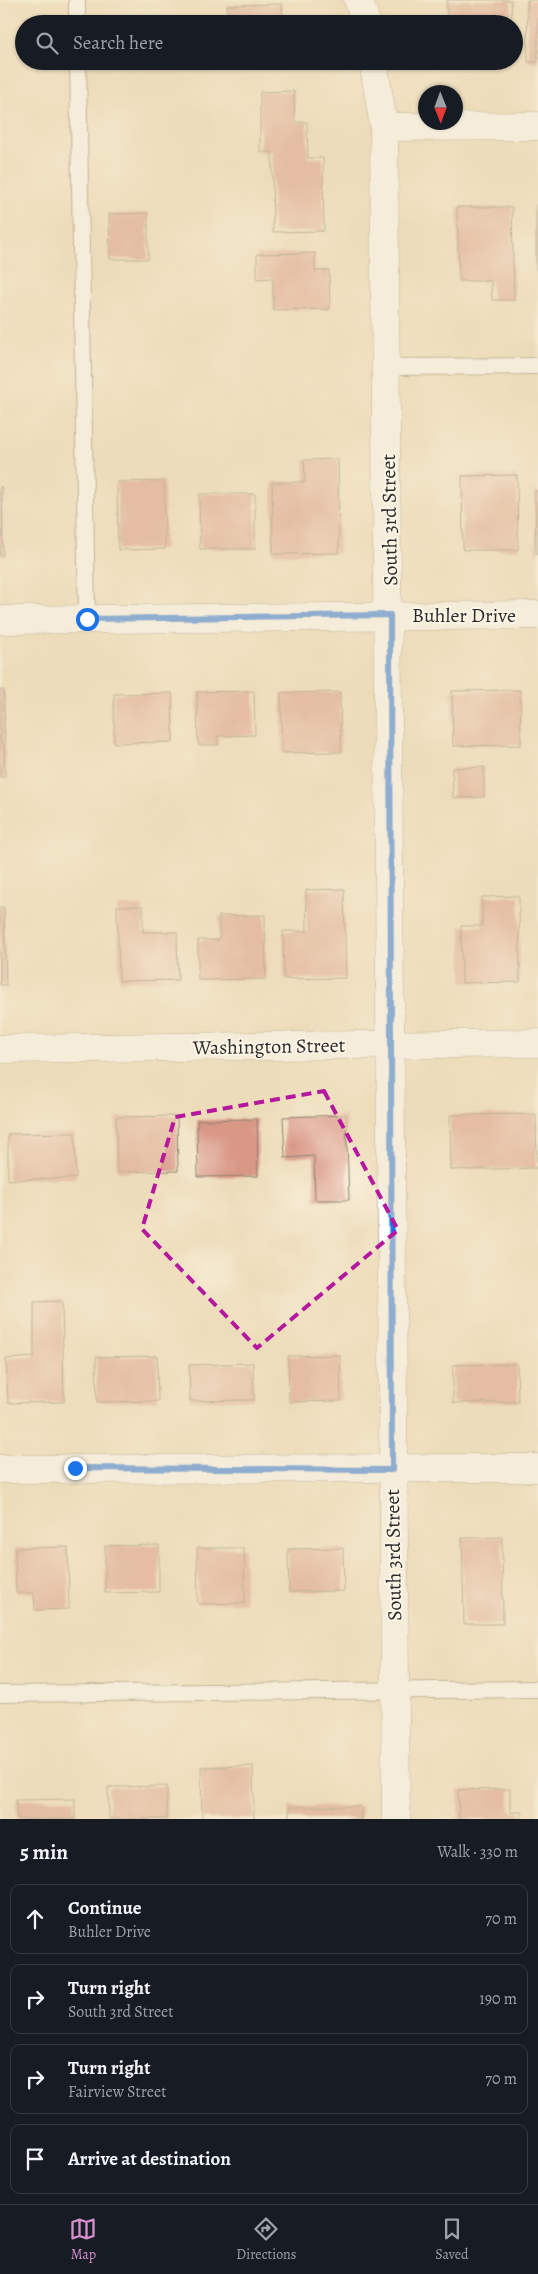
<!DOCTYPE html>
<meta charset="utf-8">
<style>
:root{--surface:#171b24;--page:#242831;--text:#f1f3f6;--muted:#9ea1a6;--line:#363941;--accent:#d690ce}
body{margin:0;font-family:Alegreya,serif;background:var(--page);color:var(--text)}
.compass{position:absolute;left:418px;top:85px;width:45px;height:45px;border-radius:50%;background:var(--surface);box-shadow:0 1px 4px #0004;rotate:179deg}
.stop{position:absolute;width:15px;height:15px;margin:-11px;border:4px solid #1a73e8;border-radius:50%;background:#fff}
.stop.end{background:#1a73e8;border-color:#fff;box-shadow:0 1px 5px #0008}
.list{margin:0;padding:0;list-style:none}
h2{display:flex;justify-content:space-between;align-items:center;height:65px;margin:0;padding:0 20px;font-size:21px}
h2 small{font-size:16px;font-weight:400;color:var(--muted)}
.list li{display:grid;grid-template-columns:32px 1fr auto;gap:15px;align-items:center;box-sizing:border-box;height:70px;margin:0 10px 10px;padding:0 10px;border:1px solid var(--line);border-radius:10px}
.list b{display:block;font-size:19px;white-space:nowrap}
.list p{margin:0;font-size:16px;white-space:nowrap;color:var(--muted)}
.list em{font-size:16px;font-style:normal;color:var(--muted)}
.icon{flex:none;width:28px;height:28px;fill:none;stroke:currentColor;stroke-width:2;stroke-linecap:round;stroke-linejoin:round}
.map{position:relative;flex:none;width:538px;height:1819px;overflow:hidden}
.search{position:absolute;background:var(--surface);box-shadow:0 1px 4px #0004;left:15px;right:15px;top:15px;height:55px;display:flex;align-items:center;gap:12px;box-sizing:border-box;padding:0 18px;border-radius:28px;color:var(--muted);font-size:19px}
.sheet{height:385px;background:var(--surface)}
nav{display:flex;justify-content:space-around;align-items:center;box-sizing:border-box;height:70px;border-top:1px solid var(--line);background:var(--surface);font-size:14px;color:var(--muted)}
nav a{display:grid;justify-items:center;gap:2px}
nav .on{color:var(--accent)}
.map>svg:first-child{display:block}
</style>
<div class="map">
<svg width="538" height="1819" viewBox="0 0 538 1819">
<rect width="100%" height="100%" fill="#fcf5e5"/>
<filter id="ink" filterUnits="userSpaceOnUse"><feTurbulence type="fractalNoise" baseFrequency=".02" numOctaves="2"/><feDisplacementMap in="SourceGraphic" scale="10" xChannelSelector="R" yChannelSelector="G"/><feConvolveMatrix kernelMatrix="1 2 1 2 8 2 1 2 1" color-interpolation-filters="sRGB"/></filter>
<filter id="wash" filterUnits="userSpaceOnUse"><feTurbulence type="fractalNoise" baseFrequency=".0096" numOctaves="4" result="noise"/><feDisplacementMap in="SourceGraphic" scale="20" xChannelSelector="R" yChannelSelector="G"/><feGaussianBlur stdDeviation="1.12" result="paint"/><feColorMatrix in="noise" values="0 0 0 0 0 0 0 0 0 0 0 0 0 0 0 0 0 1.4 0 .05"/><feComposite in="paint" operator="in"/></filter>
<g filter="url(#wash)">
<rect width="100%" height="100%" fill="#eddcb9"/>
<g id="blocks">
<g fill="#d99786">
<polygon points="447,0 511,0 512,24 447,24"/>
<polygon points="527,0 538,0 538,62 528,62"/>
<polygon points="282,4 283,24 228,24 227,5"/>
<polygon points="228,61 283,61 284,66 229,67"/>
<polygon points="294,91 295,122 307,122 308,158 323,158 324,231 273,232 272,152 260,152 260,92"/>
<rect x="536" y="205" width="2" height="65"/>
<polygon points="457,207 512,207 514,300 492,300 491,281 459,281"/>
<polygon points="148,213 148,259 110,259 109,214"/>
<polygon points="315,253 315,271 329,270 330,309 273,310 273,278 257,279 257,254"/>
<polygon points="338,459 339,553 273,554 272,482 305,482 304,460"/>
<polygon points="517,475 518,550 463,550 462,476"/>
<polygon points="164,481 165,549 118,550 117,482"/>
<polygon points="0,487 2,487 3,556 0,556"/>
<polygon points="535,491 538,491 538,554 536,554"/>
<polygon points="199,494 255,494 255,549 200,549"/>
<polygon points="0,690 4,690 5,777 0,777"/>
<polygon points="520,690 521,745 453,746 452,691"/>
<polygon points="254,691 255,735 218,736 218,745 198,745 197,692"/>
<polygon points="340,692 341,752 282,753 281,693"/>
<polygon points="172,693 173,742 114,743 114,694"/>
<polygon points="484,767 484,797 453,798 452,768"/>
<polygon points="344,889 346,978 284,979 283,931 307,931 306,890"/>
<polygon points="519,896 520,982 462,983 461,926 482,926 482,897"/>
<polygon points="117,906 143,906 143,932 177,932 178,980 119,981"/>
<polygon points="0,907 4,907 6,985 0,985"/>
<polygon points="265,915 266,979 198,980 198,940 219,940 219,916"/>
<polygon points="536,1114 537,1168 451,1170 450,1115"/>
<polygon points="346,1115 349,1200 315,1200 314,1156 285,1158 283,1117"/>
<polygon points="177,1116 178,1171 117,1172 116,1117"/>
<polygon points="257,1119 258,1176 198,1177 197,1120"/>
<polygon points="75,1133 76,1178 8,1180 8,1134"/>
<polygon points="62,1301 64,1402 8,1403 6,1359 34,1357 34,1302"/>
<polygon points="340,1355 341,1401 289,1402 288,1356"/>
<polygon points="157,1356 158,1401 97,1402 96,1357"/>
<polygon points="253,1363 254,1400 190,1401 189,1365"/>
<polygon points="517,1364 518,1402 453,1403 453,1365"/>
<polygon points="502,1537 503,1624 464,1624 462,1538"/>
<polygon points="159,1545 159,1592 105,1593 105,1546"/>
<polygon points="68,1547 69,1609 35,1610 34,1593 16,1593 15,1548"/>
<polygon points="197,1548 244,1548 245,1603 198,1604"/>
<polygon points="343,1548 344,1591 289,1592 288,1549"/>
<polygon points="253,1766 254,1819 202,1819 201,1767"/>
<polygon points="167,1786 167,1819 109,1819 108,1787"/>
<polygon points="510,1789 510,1812 522,1812 522,1819 459,1819 458,1790"/>
<polygon points="75,1799 75,1819 17,1819 16,1800"/>
<polygon points="361,1806 361,1819 289,1819 289,1807"/>
</g>
</g>
</g>
<g filter="url(#ink)">
<use href="#blocks" fill-opacity="0" stroke="#8c8472" stroke-width="1"/>
<g fill="none" stroke-linecap="round" stroke-linejoin="round">
<defs>
<g id="lane">
<polyline points="77,0 77,24"/>
<polyline points="78,61 87,619"/>
<polyline points="387,367 538,366"/>
<polyline points="0,1694 538,1689"/>
</g>
<g id="street">
<polyline points="358,0 367,24"/>
<path d="M373,61L384,127C390,691 389,1255 396,1819"/>
<polyline points="384,127 538,126"/>
<polyline points="0,620 538,615"/>
<polyline points="0,1049 538,1043"/>
<polyline points="0,1469 538,1468"/>
</g>
</defs>
<use href="#lane" stroke="#8c8472" stroke-width="18"/>
<use href="#street" stroke="#8c8472" stroke-width="29"/>
<use href="#lane" stroke="#fff" stroke-width="16"/>
<use href="#street" stroke="#fff" stroke-width="28"/>
</g>
</g>
<g fill="none" stroke-linecap="round" stroke-linejoin="round" filter="url(#ink)">
<polyline stroke="#1a73e8" stroke-width="6" points="75,1468 392,1470 390,615 87,619"/>
</g>
<path d="M0 0H538V1819H0ZM324,1091L398,1230L257,1348L142,1229L175,1117Z" fill="#eddcb9" fill-opacity=".55" fill-rule="evenodd"/>
<path fill="none" stroke="#b5179e" stroke-width="4" stroke-dasharray="10 6" stroke-linejoin="round" d="M324,1091L398,1230L257,1348L142,1229L175,1117Z"/>
<g text-anchor="middle" stroke-width="4" stroke-linejoin="round" paint-order="stroke">
<g font-size="20" fill="#2b2b2b" stroke="#fcf5e5">
<text transform="translate(389 520) rotate(-91)" y="7">South 3rd Street</text>
<text x="464" y="622">Buhler Drive</text>
<text transform="translate(269 1046) rotate(-1)" y="7">Washington Street</text>
<text transform="translate(393 1555) rotate(-91)" y="7">South 3rd Street</text>
</g>
</g>
</svg>
<svg class="compass" viewBox="-18 -18 36 36"><path d="M0-13l5 13h-10z" fill="#e53935"/><path d="M0 13l5-13h-10z" fill="#9ea1a6"/></svg>
<div class="stop" style="left:87px;top:619px"></div>
<div class="stop end" style="left:75px;top:1468px"></div>
<div class="search"><svg class="icon" aria-label="search" viewBox="0 0 24 24"><circle cx="10" cy="10" r="6"/><path d="M15 15l6 6"/></svg>Search here</div>
</div>
<section class="sheet">
<h2>5 min<small>Walk · 330 m</small></h2>
<ul class="list">
<li><svg class="icon" aria-label="ahead" viewBox="0 0 24 24"><path d="M12 20V5M6 11l6-6 6 6"/></svg><div><b>Continue</b><p>Buhler Drive</p></div><em>70 m</em></li>
<li><svg class="icon" aria-label="right" viewBox="0 0 24 24"><path d="M7 20v-9h11M14 6l5 5-5 5"/></svg><div><b>Turn right</b><p>South 3rd Street</p></div><em>190 m</em></li>
<li><svg class="icon" aria-label="right" viewBox="0 0 24 24"><path d="M7 20v-9h11M14 6l5 5-5 5"/></svg><div><b>Turn right</b><p>Fairview Street</p></div><em>70 m</em></li>
<li><svg class="icon" aria-label="arrive" viewBox="0 0 24 24"><path d="M6 21V4h12l-3 4 3 4H6"/></svg><div><b>Arrive at destination</b></div></li>
</ul>
</section>
<nav>
<a class="on"><svg class="icon" aria-label="map" viewBox="0 0 24 24"><path d="M3 6l6-2 6 2 6-2v14l-6 2-6-2-6 2zM9 4v14M15 6v14"/></svg>Map</a>
<a><svg class="icon" aria-label="directions" viewBox="0 0 24 24"><path d="M12 3l9 9-9 9-9-9zM9 14v-3h6M13 9l2 2-2 2"/></svg>Directions</a>
<a><svg class="icon" aria-label="saved" viewBox="0 0 24 24"><path d="M7 4h10v16l-5-4-5 4z"/></svg>Saved</a>
</nav>
